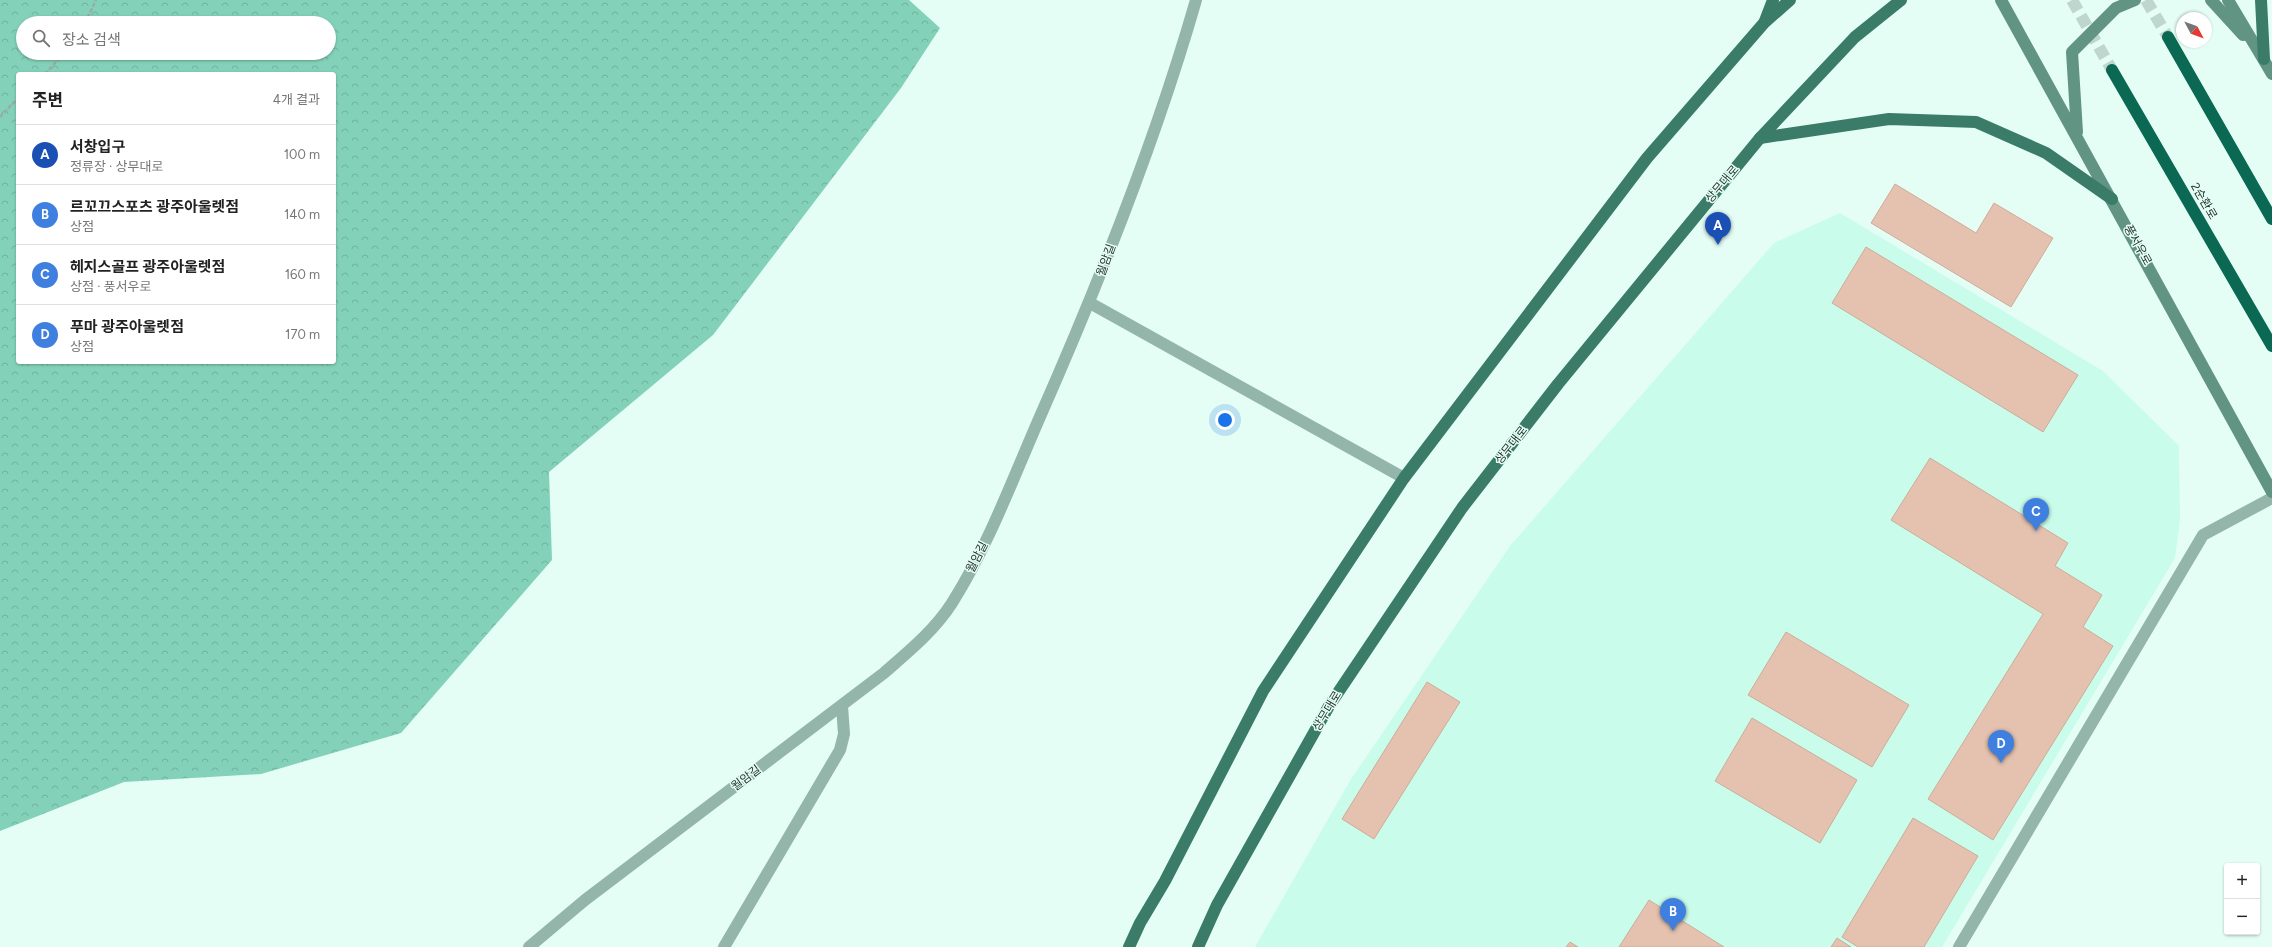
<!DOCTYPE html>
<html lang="ko">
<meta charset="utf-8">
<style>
:root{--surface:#fff;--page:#f6f6f6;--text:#222;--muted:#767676;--line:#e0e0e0;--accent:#2563eb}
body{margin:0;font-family:Figtree,"Noto Sans KR",sans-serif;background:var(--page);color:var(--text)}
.controls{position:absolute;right:12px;bottom:12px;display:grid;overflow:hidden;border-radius:4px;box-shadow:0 1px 3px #0004}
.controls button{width:36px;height:36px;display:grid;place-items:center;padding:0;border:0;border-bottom:1px solid var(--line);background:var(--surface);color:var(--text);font:20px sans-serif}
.compass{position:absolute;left:2176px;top:12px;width:36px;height:36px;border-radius:50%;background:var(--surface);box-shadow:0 1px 3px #0004;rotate:131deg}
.you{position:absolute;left:1225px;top:420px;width:14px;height:14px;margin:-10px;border:3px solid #fff;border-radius:50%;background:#1a73e8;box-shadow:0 0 0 6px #1a73e833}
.badge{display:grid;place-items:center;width:26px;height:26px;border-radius:50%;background:var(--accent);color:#fff;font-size:13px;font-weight:700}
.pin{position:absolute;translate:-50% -33px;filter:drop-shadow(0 1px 2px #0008)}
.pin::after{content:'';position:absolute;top:21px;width:14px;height:12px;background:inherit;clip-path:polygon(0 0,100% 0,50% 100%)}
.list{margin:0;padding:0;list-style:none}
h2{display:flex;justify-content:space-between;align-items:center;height:52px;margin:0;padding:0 16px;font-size:17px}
h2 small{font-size:13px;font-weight:400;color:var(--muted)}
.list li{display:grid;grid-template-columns:26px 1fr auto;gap:12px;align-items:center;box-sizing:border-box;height:60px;padding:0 16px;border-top:1px solid var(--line)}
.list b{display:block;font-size:15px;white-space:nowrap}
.list p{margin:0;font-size:13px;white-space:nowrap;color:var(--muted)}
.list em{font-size:13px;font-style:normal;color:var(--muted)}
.icon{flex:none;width:22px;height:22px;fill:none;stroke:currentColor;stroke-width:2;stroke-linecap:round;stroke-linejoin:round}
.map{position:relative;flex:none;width:2272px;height:947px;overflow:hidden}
.search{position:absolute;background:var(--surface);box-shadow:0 1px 3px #0004;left:16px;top:16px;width:320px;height:44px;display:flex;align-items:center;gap:10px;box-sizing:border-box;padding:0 14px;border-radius:22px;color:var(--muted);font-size:15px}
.panel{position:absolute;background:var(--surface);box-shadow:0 1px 3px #0004;left:16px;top:72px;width:320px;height:292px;border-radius:4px}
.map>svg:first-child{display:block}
</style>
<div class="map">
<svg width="2272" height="947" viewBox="0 0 2272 947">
<defs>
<pattern id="forest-crowns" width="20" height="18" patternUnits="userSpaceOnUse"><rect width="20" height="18" fill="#82d1b8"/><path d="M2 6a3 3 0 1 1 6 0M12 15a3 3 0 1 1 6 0" fill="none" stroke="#70b49e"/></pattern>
</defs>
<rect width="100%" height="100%" fill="#e5fef5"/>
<polygon fill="#c9fcea" points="1840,213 2103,371 2179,446 2180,520 2175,558 1942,947 1255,947 1351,779 1510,546 1774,243"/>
<path fill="url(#forest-crowns)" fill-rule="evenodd" d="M0,0H909L940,28L901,88L713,335L549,472L552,560L401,733L261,774L124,782L0,831ZM23,23H329V53H23ZM18,74H334V362H18Z"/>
<g fill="#e4c2af" stroke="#cdac99">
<polygon points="1895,184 1976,233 1994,203 2053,238 2011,307 1871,223"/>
<polygon points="1866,247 2078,375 2043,432 1832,303"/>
<polygon points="1930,458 2068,543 2055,566 2102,595 2083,627 2113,646 1993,840 1928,799 2043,614 1891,520"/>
<polygon points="1786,632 1909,705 1872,767 1748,695"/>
<polygon points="1427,682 1460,702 1374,839 1342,819"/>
<polygon points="1752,718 1857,780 1820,843 1715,781"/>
<polygon points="1913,818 1978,856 1924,947 1858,947 1842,937"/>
<polygon points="1649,900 1724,947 1619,947"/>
<polygon points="1837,938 1851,947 1831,947"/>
<polygon points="1570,942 1578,947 1566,947"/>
</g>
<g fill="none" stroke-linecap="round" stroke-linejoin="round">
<g stroke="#bfd6ce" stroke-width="12" stroke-dasharray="12 6" stroke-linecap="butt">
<polyline points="2072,0 2112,70"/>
<polyline points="2146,0 2168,37"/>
</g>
<g stroke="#97ada5" stroke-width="2.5" stroke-dasharray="4 2" stroke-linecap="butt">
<polyline points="85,23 96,0"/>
<polyline points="45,74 64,53"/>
<polyline points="0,117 18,98"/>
</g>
<g stroke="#94b5a9" stroke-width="12">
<polyline points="1090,303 1404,478"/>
<polyline points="724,947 840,750 844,734 842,706"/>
<polyline points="1959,947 2203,535 2272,498"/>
</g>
<path stroke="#94b5a9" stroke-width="12" d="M529,947L585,900L884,673C909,651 934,631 952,603C988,546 1012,481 1039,419C1099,283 1155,143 1196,0"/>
<g stroke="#629484" stroke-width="12">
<polyline points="2001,0 2272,492"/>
<polyline points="2211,0 2243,35"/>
<polyline points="2228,0 2272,74"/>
<polyline points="2077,132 2072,52 2116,8 2135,0"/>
</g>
<g stroke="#3b7c69" stroke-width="12">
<polyline points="2261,0 2264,59"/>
<polyline points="1765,21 1773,0"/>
<polyline points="1760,138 1889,119 1976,122 2046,153 2112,199"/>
<polyline points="1129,947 1140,923 1165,881 1263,691 1404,478 1647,158 1764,23 1790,0"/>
<polyline points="1198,947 1217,905 1329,706 1462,508 1558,384 1760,138 1855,37 1901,0"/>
</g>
<g stroke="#0a6853" stroke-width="12">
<polyline points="2168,37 2272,219"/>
<polyline points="2112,70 2272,346"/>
</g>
</g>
<g text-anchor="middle" stroke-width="3" stroke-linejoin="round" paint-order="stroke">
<g font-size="12" fill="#263630" stroke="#e5fef5">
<text transform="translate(1722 184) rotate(-50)" y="4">상무대로</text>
<text transform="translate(2204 201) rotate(60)" y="4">2순환로</text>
<text transform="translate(2138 245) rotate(61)" y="4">풍서우로</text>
<text transform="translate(1106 260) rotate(-70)" y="4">월암길</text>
<text transform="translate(1511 445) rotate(-52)" y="4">상무대로</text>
<text transform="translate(977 557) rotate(-63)" y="4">월암길</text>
<text transform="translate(1327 711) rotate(-59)" y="4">상무대로</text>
<text transform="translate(746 778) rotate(-37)" y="4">월암길</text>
</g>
</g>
</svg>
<div class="controls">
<button>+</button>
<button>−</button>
</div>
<svg class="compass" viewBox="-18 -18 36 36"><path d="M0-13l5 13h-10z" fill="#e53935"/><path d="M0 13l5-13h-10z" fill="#767676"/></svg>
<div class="you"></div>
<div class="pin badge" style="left:1718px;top:245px;background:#1a4fb4">A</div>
<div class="pin badge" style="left:1673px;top:931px;background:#3f7fe0">B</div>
<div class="pin badge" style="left:2036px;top:531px;background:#3f7fe0">C</div>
<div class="pin badge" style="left:2001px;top:763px;background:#3f7fe0">D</div>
<div class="search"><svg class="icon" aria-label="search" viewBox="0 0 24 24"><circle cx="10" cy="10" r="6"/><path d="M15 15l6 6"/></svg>장소 검색</div>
<section class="panel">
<h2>주변<small>4개 결과</small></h2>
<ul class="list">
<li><span class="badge" style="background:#1a4fb4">A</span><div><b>서창입구</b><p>정류장 · 상무대로</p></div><em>100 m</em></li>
<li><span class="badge" style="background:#3f7fe0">B</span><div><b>르꼬끄스포츠 광주아울렛점</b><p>상점</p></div><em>140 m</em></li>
<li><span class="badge" style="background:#3f7fe0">C</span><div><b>헤지스골프 광주아울렛점</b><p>상점 · 풍서우로</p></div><em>160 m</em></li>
<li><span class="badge" style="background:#3f7fe0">D</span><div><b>푸마 광주아울렛점</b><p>상점</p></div><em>170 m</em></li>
</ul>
</section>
</div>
